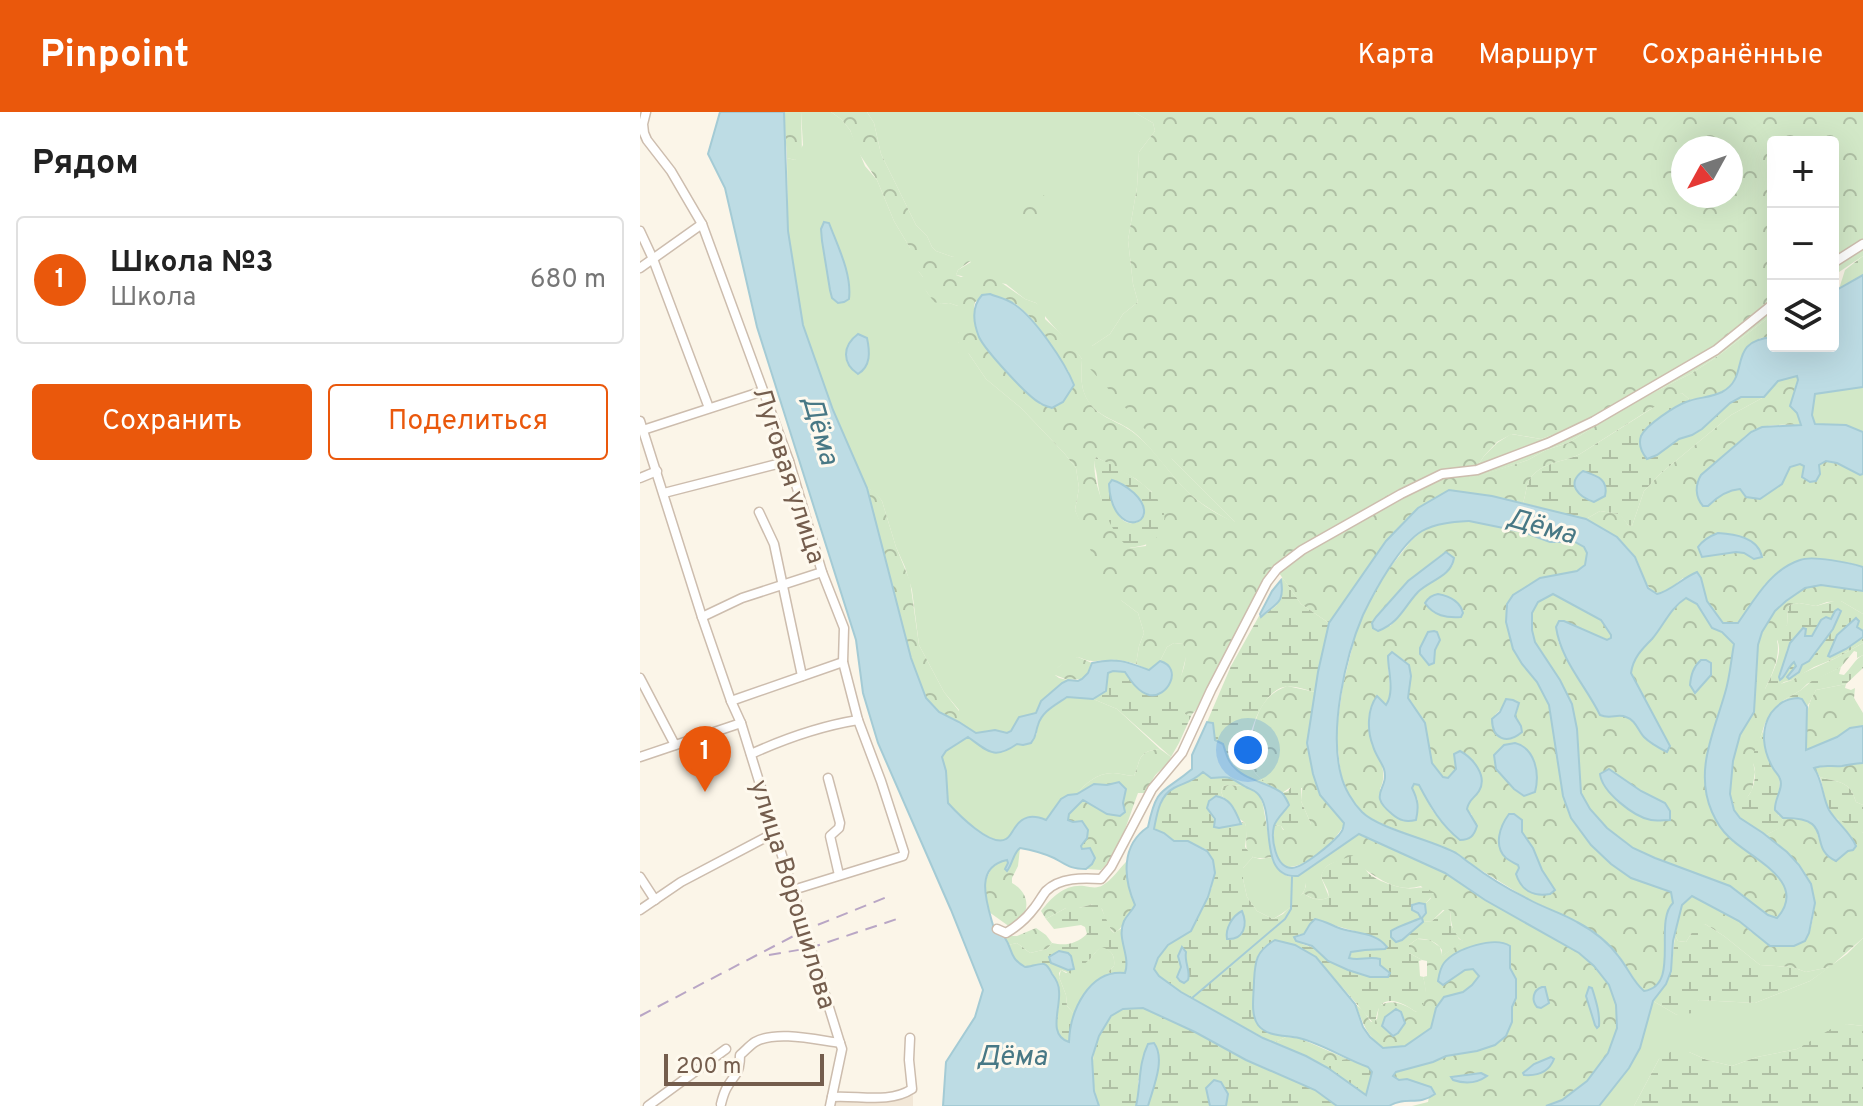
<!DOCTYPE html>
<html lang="ru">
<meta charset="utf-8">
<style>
:root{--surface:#fff;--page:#f6f6f6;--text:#222;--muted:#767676;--line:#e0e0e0;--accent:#ea580c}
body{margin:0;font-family:Overpass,sans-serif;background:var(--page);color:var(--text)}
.controls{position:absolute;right:24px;top:24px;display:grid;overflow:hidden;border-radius:8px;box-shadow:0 8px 32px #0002}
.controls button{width:72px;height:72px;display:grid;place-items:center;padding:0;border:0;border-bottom:2px solid var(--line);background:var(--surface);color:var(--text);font:40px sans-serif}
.compass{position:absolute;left:1031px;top:24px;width:72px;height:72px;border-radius:50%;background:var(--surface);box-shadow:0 8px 32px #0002;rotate:230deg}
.scale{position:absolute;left:24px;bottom:20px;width:160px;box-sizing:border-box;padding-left:8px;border:4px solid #745d4d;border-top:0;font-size:22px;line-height:28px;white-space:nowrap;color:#745d4d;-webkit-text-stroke:6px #fef9ee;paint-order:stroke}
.you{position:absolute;left:608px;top:638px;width:28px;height:28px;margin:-20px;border:6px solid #fff;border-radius:50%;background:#1a73e8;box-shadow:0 0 0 12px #1a73e833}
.badge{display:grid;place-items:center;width:52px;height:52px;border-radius:50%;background:var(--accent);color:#fff;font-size:26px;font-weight:700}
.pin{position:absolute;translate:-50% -66px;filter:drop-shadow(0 2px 4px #0008)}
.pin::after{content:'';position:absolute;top:42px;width:28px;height:24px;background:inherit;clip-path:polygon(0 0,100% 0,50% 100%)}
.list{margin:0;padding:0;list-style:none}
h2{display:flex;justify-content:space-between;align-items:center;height:104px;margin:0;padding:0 32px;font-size:34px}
h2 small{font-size:26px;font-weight:400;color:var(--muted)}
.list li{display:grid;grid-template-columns:52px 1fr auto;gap:24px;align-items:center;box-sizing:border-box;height:128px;margin:0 16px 16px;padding:0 16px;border:2px solid var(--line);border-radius:8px}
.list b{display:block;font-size:30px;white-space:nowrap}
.list p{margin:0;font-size:26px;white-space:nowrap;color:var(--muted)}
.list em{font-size:26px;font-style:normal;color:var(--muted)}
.actions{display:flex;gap:16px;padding:24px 32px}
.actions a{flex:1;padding:18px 0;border:2px solid var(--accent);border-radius:8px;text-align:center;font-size:28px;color:var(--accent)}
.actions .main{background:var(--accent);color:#fff}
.icon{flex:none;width:44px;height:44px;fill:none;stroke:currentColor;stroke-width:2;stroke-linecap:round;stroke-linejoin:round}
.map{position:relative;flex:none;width:1223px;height:994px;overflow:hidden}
header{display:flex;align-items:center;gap:48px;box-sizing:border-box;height:112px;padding:0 40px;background:var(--accent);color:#fff}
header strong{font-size:38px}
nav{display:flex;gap:44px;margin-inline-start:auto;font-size:28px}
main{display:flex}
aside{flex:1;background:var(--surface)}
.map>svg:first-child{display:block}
</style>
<header>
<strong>Pinpoint</strong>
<nav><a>Карта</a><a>Маршрут</a><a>Сохранённые</a></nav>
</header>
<main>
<aside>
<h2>Рядом<small></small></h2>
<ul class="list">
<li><span class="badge">1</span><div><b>Школа №3</b><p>Школа</p></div><em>680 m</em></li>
</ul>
<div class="actions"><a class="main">Сохранить</a><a>Поделиться</a></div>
</aside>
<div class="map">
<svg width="1223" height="994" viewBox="0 0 1223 994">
<defs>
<pattern id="forest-crowns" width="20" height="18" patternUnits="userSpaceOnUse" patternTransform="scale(2)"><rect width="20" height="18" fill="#d2e8c7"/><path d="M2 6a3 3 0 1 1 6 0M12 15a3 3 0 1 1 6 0" fill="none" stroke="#afbfa4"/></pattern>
<pattern id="wetland-marsh" width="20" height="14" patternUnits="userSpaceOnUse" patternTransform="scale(2)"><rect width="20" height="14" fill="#d2e8c7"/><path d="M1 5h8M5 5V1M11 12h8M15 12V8" fill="none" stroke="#afbfa4"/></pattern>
</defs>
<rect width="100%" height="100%" fill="#fbf5e8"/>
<polygon fill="#f2e7d7" points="273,983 273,994 194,994 195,988 237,989"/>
<g fill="#d2e8c7">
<path d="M161,0H191L201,7L210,18L225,54L237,68L254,109L270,136L279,160L283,165C284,181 289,183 301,192L309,191L318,194V230L329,242L346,267L381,296L424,341L436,356L439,376L435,398L447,425L482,489L498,501L504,521L499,534L496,552C488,550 479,547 470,548C454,548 455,552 438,545C429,549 416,552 415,563L419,566L428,568L422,571L401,589L396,601L389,603L367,621L355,618L336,621L319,610V598L304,580L279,533L272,478L265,455L256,435L242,389L235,380L227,376L193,298L163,213L148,119L147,46L155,48L163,33Z"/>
<path d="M227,0H494L513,11L515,19L499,40L497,75L488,128L493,172L498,190L483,202L470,222L452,234L533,348L597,412C581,404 565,395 551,383C531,365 517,341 497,323C481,308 459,307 448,289C440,276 441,262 442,247C428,227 408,212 396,191L385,187L366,172L316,163L318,158L331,150L316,143L313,145L296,139L292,135L287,124L276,113L241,42L234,11Z"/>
<polygon points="1223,128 1223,144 1193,164 1193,148"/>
<polygon points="1133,187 1133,202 1078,244 1052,261 987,294 928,331 906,338 888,348 828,368 844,344 857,331 871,322 901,327 940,313 1074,235"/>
<polygon points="1223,275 1223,320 1206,313 1175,312 1172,303 1175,282"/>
<polygon points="534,531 543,532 547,541 539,573 529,573 532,564 520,549 527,535"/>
<path d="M427,585L453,587L477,597L520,637C498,639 501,647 494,664C487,664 480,661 473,661C457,661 446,671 437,682C420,684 415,695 406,709L376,713C373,718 370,726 365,728C352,733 313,702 308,690C304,679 304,658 302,645L306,639L328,625L344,637H370L377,632L383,633L397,622C397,602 413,596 427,585Z"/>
<path d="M613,745L620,747L632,745C640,762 647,771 666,759C666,765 667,773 664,779C658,790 644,801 633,807L617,799L607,785L603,767V756Z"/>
<polygon points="1223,826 1223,914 1207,912 1157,937 1117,945 1092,954 1067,948 1049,940 1019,947 994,994 959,994 989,956 1000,936 1013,889 1037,903 1059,888 1115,891 1170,869 1207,842"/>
<path d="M462,834C472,839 475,843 474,854L469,859L470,862C452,867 441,887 435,903L427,894L426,883L419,865L421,858L426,861C433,857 442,853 449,848C454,843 456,838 462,834Z"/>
</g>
<g fill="url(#forest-crowns)" fill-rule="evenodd">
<polygon points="144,0 161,0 162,42 155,48 147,46"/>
<path d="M191,0H227L234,11L241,42L276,113L287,124L292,135L296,139L313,145L323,129C331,127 334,128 339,135L337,144L318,158L316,163L321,165L337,159L349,162L385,187L396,191L405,201V207L430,230L442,247L452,234L470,222L483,202L498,190L493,172L488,128L497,75L499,40L515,19L513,11L494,0H1223V128L1193,148V30H1133V187L1074,235L940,313L901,327L872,322L857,330L844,344L829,367L888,348L906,338L928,331L987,294L1052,261L1078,244L1133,202V225L1120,226L1100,249L1097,264L1087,277L1070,286L1050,288L1042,281L1009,298L940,342C923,351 897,350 888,371C886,377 885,385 883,391L852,384L809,378L778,396L746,429L689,511L661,492L634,454L616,482L556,598L552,602L546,603C544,601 538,595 537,592C530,574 553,554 543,532L534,531L527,535L520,549L509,558L496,552L499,534L504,521L498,501L482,489L468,473L457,455L435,398L439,376L436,356L424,341L381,296L346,267L329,242L321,238L318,230V194L309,191L301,192L294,190L289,183L283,175V165L274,154L270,144V136L254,109L237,68L218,40L210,18L201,7ZM1043,36H1091V84H1043ZM350,182C357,185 367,187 374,191C394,204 416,240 429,260L412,296C408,294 404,294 400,292C389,285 355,249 348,237C339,225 331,205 335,190ZM442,248L533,348L595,410C578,403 561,393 548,380C529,362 515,337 494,321C479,309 459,306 449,290C440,277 441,263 442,248ZM456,345L496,367L512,380L506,434L490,436C473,422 448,365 456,345Z"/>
<path d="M396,81C420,85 418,119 389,116L381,106L378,97L387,82Z"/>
<path d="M1152,264H1157L1158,268L1153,282L1161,313C1149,313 1134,312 1122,315C1092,322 1086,360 1077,384L1096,377L1141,372L1150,355L1160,351L1164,353L1162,365L1180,363L1179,353L1186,349L1197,351L1220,363L1223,362V455L1207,450L1125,472L1098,512L1083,511L1067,489L1061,467L1043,466L1026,480L1017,482C1001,472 1004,458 994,443C981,426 964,417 946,407L960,399L980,402L988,413L992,414L1004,379L1020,362L1091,303L1124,285L1138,269Z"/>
<polygon points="227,376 235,379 242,389 256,435 270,469 279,533 304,580 319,599 319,610 299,600 286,586 271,546"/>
<path d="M829,409L883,420L910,430H935L944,435L947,441L945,453L937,459L900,466L873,483L882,552L897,570L909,593L923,684L931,706L951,733L971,752L991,766L1031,780C1035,795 1028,810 1026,825C1023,843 1029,876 1004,879L999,874L980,845L938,810L888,787L831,752L817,742L740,711L723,702L708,681L701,663L696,621L703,573L716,520L732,484L744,463L771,429L782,419L801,411ZM802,442L813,453C804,464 791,468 781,478C769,488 762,503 750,514L736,505L768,469ZM789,520L798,534L795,538L794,551C770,543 783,537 789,520ZM748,554L770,575L768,586L785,611L792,651L803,665L808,666L817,657L820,639L830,645L842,665L836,683L829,689L827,697L832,703L810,720L792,698L779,673L774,672L772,676L778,688L740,677C756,645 708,625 740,589L747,593L751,586ZM864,590L878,597L875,604L874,626C865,628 862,628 855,622V603L862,596ZM861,715L882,720L893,736L902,758L914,778L879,756L878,753L858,731Z"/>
<path d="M1181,473L1223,479V502L1201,489L1187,490L1176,494L1159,491L1150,493L1148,496L1147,513L1137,529C1141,542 1132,564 1125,577L1152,568L1161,562L1196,546L1223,531V543L1217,546V540L1214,539L1201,555L1167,572L1161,578L1144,588L1125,611L1113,650L1115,660L1112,678L1104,691L1100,693L1092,691L1090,682L1093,649L1100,623L1114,600L1118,533L1122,520L1135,499L1146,489L1165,476Z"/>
<path d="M913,481L961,508L971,522V526L968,528L957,525L918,529C929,556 948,578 960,603C971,608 977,601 987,605C996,608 998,619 1005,625C1012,630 1021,634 1029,638L1030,634L991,561C993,546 1002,537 1012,527C1025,513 1029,497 1046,486L1057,492L1072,516L1082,520L1094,533C1092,549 1090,565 1085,581C1075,615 1060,645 1067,682C1068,688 1069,694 1072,699C1078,710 1089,725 1098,733C1121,751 1167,773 1136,806L1128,803L1090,774L1014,746L993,736L967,716L950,697L941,681L937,617L905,544L895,530L892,518V501L898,490ZM969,657L1001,679L1025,691L984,694L961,669Z"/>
<polygon points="438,545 452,551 448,561 442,567 428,568 415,563 415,558 427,547"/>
<path d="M1206,572L1205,576L1211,578L1215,576L1214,586L1223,601V614L1210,616L1197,625L1165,639C1166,617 1164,596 1176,578Z"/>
<path d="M647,574L675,580L667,631L680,683L704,711C701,726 655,768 640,751C632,741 634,724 634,713L641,714L643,718L671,712L661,689L662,676L651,675L642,681C629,674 615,665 610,652C606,643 609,636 611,628C616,603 621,584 647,574Z"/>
<path d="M520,637L531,645C527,654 520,657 514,665C511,671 508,676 504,681H498C488,707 481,738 461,758L446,757L452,752L442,737L433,710L428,708L429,702L443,688L467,702L483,692L486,678C467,669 454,670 437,682C446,671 457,661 473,661C480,661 487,664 494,664C501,647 498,639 520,637Z"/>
<path d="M1213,651H1223V693L1216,690C1210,668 1199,671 1180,665L1174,656C1187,652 1200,654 1213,651Z"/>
<path d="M588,673L604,674L619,682L623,693L632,745C596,751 610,731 605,711L597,705C595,695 591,691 583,685L581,679L583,674Z"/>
<path d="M1143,706C1192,704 1167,731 1195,749L1208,739L1213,727L1197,707L1220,717L1223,721V826L1190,855L1166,860L1152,855L1120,853L1084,824L1065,812L1051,822L1046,830L1038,829L1035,823L1042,793L1053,784L1099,809L1111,820L1154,834C1173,825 1172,810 1175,791L1147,740L1126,723L1139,716Z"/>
<path d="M719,722L805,761L845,788L939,841L954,854L969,872L976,893L977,915L968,941L947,969L922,988L906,994H772L788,990L791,975L767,967L759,968L753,963L756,960L793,950L806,944L837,939L872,910V895L876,867L870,856L871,846L859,830L828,836L812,844L814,866L825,858L833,857L839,864L833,873L794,907L791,916L765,934L743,936C724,920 725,914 715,892L723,898L731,910L737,907L739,894C751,886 765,892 776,900C784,886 788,882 783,865L787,864V849L782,848L769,841V833L777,827L790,828L800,835L802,844L823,829C812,823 811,810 810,799L803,798L792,809L783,810L782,806L786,801L785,792L791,786L781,774C751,783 730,758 707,746C693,753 687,748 681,765L689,785C679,790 672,787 663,781L666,774V759ZM913,947C909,960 896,963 884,963C888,951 902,950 913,947Z"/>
<path d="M380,736L378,754L372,766V771C392,782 391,805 370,815L349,800L343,774L352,755L366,747L368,751L375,739Z"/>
<path d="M486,750L490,782L495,793C489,802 483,817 474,821L467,812L462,797L453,792L439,796H426L406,807L401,799C412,785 425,772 444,774C451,775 457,777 463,773C472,768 479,757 486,750Z"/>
<polygon points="396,816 406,823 412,831 407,837 390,841 377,831 368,833 365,824 377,824"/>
<polygon points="646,925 659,926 707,947 695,951 681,952 666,944 633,931"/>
</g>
<g fill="url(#wetland-marsh)" fill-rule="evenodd">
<polygon points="1223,144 1223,163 1199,177 1205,158"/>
<path d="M1042,281L1050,288L1037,294L1013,312L1017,343L1039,327L1052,323L1062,317L1090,291L1101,284L1124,285L1091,303L1020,362L1004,379L992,414L988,413L979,402L960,399L946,407L883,391C885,385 886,377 888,371C897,350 923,351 940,342L1030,285Z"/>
<path d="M456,345C480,357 539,384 521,419C515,432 503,434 489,436C469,419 459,389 457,364C456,356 453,353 456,345ZM477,369C486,374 496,381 501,390C512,409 489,419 479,404C474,397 472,387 469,380Z"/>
<path d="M642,465L661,492L689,511L675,580C666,578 653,573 644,575C621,579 600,635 611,655C616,664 625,670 633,676C606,667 592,660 583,632L575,628L573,611L567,610L591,554L619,504H623C627,499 635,497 638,491C642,485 642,471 642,465Z"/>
<path d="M1194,489H1201L1223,502V531L1196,546L1174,555L1152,568L1144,570L1129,580L1125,577C1130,568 1140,546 1139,536C1139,531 1136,526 1136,521L1147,513L1148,496L1150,493L1159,491L1176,494ZM1195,499L1199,502L1193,517L1169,549L1162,553L1159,560L1153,565L1151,562L1156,554L1155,550L1147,557L1145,564L1139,565L1144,554L1147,537L1161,518L1167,525L1172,523L1180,510L1191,508Z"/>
<path d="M1223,543V556L1206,572L1176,578L1167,595L1166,592L1158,586L1144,588L1161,578L1173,568L1201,555L1199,562L1204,563C1211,556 1215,547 1223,543Z"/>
<path d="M473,559L485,560L498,576L524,578L529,573H539C535,586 537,593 546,603L552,602L539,631L531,645L477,597L453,587L466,579L468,561Z"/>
<path d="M1123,619L1134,659L1140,665L1138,703L1143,706L1140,716L1126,723C1113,715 1096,708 1092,691C1109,694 1116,672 1115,658C1113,648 1112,654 1113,644C1115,636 1120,627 1123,619Z"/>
<path d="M563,660L571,666L589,665L604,674L588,673L583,674L581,679L583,685L575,684L569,689L567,696L579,716L601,712V710L605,711L607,718L605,735L613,745L603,756V767L607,785L617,799L633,807L643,802L663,781C671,787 679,790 689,785L688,779L681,765C684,752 692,751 703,747C707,746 712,743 715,744C723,745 722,753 726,758C729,763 735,766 741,769C748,772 758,775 765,776C778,778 784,771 794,782L785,792L779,791L773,792V799L777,800L782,806L753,817L751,825L765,826L783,810L792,809L807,796L810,799L811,813L819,827L824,829L801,845L802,838C796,829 787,826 777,827L769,833V841L782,848L779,849L780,864L783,865C787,877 787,893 776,900C768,894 751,884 742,892C737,896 737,906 734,912L703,876L655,833L635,829L624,835L617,845L615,861L614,896L630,921L646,925L633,931L541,880L519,864L514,857L518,846L528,833L551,819L568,784L572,775L567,738L548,729H533L524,721L514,717C517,702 519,683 534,676C546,670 552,670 563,660ZM670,812L693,813L732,824L745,837L725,838L712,840L709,847C719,848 729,844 739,847L740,853L743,856L723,863L688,849L677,837L662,832L659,822H664Z"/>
<path d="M1180,665C1199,671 1210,668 1216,690L1223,693V721C1216,714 1207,713 1199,708C1184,699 1185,680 1180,665Z"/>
<polygon points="657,667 661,669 661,689 671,712 662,722 649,725 641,714 634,713 649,693 642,681 648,679"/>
<path d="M453,792L460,793L471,818L474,821L482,816C482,832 490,846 485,861L478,860L470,862L469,859L474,854C475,843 472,839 462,835C456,838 455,842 450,847C444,853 438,856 432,862L421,858L419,861V865L426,883L427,894L435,903L429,921V931C409,922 420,902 419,886C419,878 416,868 412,861C410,858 408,853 404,852C399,851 390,855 385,856C376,850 371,843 368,833L377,831L390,841L407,837L412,831C426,834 436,832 447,822L445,815L441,813L414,817L406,807L426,796H439Z"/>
<polygon points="1065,812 1084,824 1120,853 1152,855 1166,860 1190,855 1170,869 1115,891 1059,888 1055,892 1053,901 1037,903 1013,889 1026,872 1031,859 1035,823 1038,829 1046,830 1056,814"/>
<path d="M503,896L555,920L606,948L675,978L697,994H508L519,948L498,969V983L496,994H459C450,967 449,939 465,914C470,906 474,899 483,897C489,895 497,896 503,896Z"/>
<polygon points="1207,912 1223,914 1223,994 994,994 1019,947 1032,939 1049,940 1067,948 1092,954 1117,945 1157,937 1196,914"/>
<polygon points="707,947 728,955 732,960 726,984 681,952"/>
</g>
<g fill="#bddce4" stroke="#a4cbd5" stroke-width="2" fill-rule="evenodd">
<path d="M80,0H144L148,119L163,213L193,298L227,376L271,546L286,586L299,600L319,610L336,621L355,618L367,621L371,619L379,605L396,601L401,589L422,571L428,568L438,569L442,567L448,561L452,551C476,545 488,550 509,558L520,549C544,556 527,587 509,583C498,580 491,569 485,560L473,559L468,561L466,579L453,587L427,585C416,593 402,599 398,613C395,621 397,624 391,631L383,633L377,632C354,648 349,640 328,625L306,639L302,645L306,659L308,691C318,702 351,736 366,727C369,726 372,720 374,717C382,704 392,702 406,708L421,687L428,683L437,682L454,672L467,673L479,670L486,677L483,691L485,700L480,704L467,702L443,688L429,702L428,708L433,710L442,709L448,718L447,726L441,734L442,737L450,736L455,746L452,752L446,757C430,757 427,753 414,746C403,741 392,738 380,736C373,741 373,751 367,759L365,757L368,751L367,748C332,755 348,794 354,817C357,819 363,823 365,826C373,838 369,846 385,855C390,855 399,851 404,852C408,853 410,858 412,862C416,867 419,873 419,879C421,896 407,923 429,930C430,899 449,857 485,861C491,843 476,827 484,809C487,803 492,799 495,793C483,766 481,733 508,715C517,672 523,682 552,657V643L567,610L573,611L575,628L583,632C586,641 588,650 595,656C607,669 632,672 642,681C644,683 648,690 649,693C645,699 636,707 634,714C631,726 635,756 652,756C664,755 691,732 699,723C703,718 703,717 704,711L680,683L673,662L667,631L678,560L689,511L746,429L778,396L809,378L852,384L946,407L977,425L995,445L1008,476L1017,482C1031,479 1042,466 1057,460L1061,466L1067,489L1083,511H1098C1115,487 1130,458 1160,448C1172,443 1210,451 1223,455V479L1181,473L1165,476L1146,489L1135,499L1122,520L1118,533L1114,600L1100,623L1093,649L1090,682L1094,698L1100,706L1123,721L1147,740L1159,753L1171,772L1175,791L1169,821L1165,829L1154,834H1130L1099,809L1052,784L1042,793L1033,829L1031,859L1026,872L1013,889L1000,936L989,956L959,994H906L922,988L947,969L968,941L977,916L976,893L969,873L954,854L939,841L845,788L805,761L719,722L658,764C615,767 638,699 617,681C614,678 610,677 606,675C588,665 593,664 571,666L563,660C552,670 546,670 534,676C519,684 517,702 514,717L524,721L534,729H548L567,739L573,748L575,761L568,785L551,819L528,833L518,846L514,857L519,864L541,880L623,926L666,944L688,956L726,983L732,960L728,955C705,947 683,932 659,926C646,923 627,925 618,913C610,902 614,882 614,869C615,849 616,839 635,828L655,833L676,845L715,892L723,915L730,925L743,936L765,934L791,916L796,896L804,885L823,880L832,873L839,864L833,857L825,858L803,873L798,869C799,863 800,856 804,851C816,836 855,824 870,834V856L876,867V886L872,895V910L866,924L855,933L837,939L806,944L793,950L756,960L753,964L759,968L767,967L791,975L795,982C779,994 765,984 749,994H697L675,978L606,948L555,920L503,896L483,897L471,904L459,924L452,946L454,979L459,994H303L306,950L335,905L343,878L311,798L238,631L223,581L216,528L117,215L85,76L68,42ZM829,409L883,420L910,430H935L944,435L947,441L945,453L937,459L900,466L873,483L867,492L866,510L873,537L882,552L897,570L909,593L923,684L931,706L951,733L971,752L991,766L1031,780L1033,791C1013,810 1041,874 1004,879C993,870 988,856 979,845C969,831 952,818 937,810C922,801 904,796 888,787C868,777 848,765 831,752C826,749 821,744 816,741C792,728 739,717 722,700C713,691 704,676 701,663C689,618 705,545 723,503C734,480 760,432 782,419C796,411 813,410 829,409ZM913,482L961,508L971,523V526L967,528L924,509H919L916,515C921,549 946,574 960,603C971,608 977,601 986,605C996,608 998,619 1004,625C1011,632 1019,636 1027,640L1030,634L991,561C993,546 1002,537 1012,527C1024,513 1030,496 1046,486L1057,492L1072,516L1082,520L1094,532C1091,548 1090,565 1085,581C1074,620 1054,659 1072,700C1076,709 1081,718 1089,725C1109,746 1170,769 1137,806L1128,803L1090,774L1015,746L993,736L967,716L950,697L941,681L937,617L932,592L920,568L895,530L892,518V501L898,490Z"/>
<path d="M184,110L189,111C198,135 212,162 209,187L204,190L198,191L192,186L190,178L182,129L181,117Z"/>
<path d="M1223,163V275L1175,282L1172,303L1175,312L1206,313L1223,320V362L1220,363L1197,351L1186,349L1179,353L1180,362L1176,369L1170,370L1162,365L1164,354L1160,352L1150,355L1142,372L1120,387L1106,385L1100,377C1087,378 1077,385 1068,394H1063C1055,385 1055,373 1061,363L1111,320L1122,315L1161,313L1157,301L1150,294L1158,268L1157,264L1138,269L1124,285H1101L1090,291L1062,317L1052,323L1039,327L1017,343L1007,347C1002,341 998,333 1001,324C1006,313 1035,294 1046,290C1058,285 1070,286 1082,280C1112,264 1085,229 1133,225V234H1193V180Z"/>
<path d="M350,182C357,185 367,187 374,192C394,205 425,250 434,273L423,290L412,296C407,294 404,294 400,291C387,284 345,238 339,225C333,210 331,195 342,183Z"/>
<path d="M218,222L227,226C230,240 231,254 218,262C202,251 202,234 218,222Z"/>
<path d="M943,359C957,364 969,367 965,384L954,390C939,385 925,372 943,359Z"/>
<path d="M472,368C480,370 487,375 494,381C526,412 472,431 469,372Z"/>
<path d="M1078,421C1094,422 1118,425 1122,445L1114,447L1104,441L1096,440L1062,445L1058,435C1063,428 1070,424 1078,421Z"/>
<path d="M806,440L814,446C811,465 790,468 778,480C763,496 760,510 738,519L733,516L732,511L736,505L768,469Z"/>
<path d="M641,468C645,492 636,491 621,505L620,502L632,479Z"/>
<path d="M798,482C809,484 820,489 823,501L821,505C806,506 794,504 785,491C788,486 792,483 798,482Z"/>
<path d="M1198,497L1201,499L1193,517L1169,549L1162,553L1159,560L1149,567L1147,565L1156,554L1154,550C1147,556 1146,564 1140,568L1139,565L1150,531L1163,516L1166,517L1165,524H1172L1181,508L1186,505L1191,507L1195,499Z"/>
<polygon points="1216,506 1219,509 1217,515 1223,519 1223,525 1206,537 1190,545 1188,544 1197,523"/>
<polygon points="794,519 797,520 800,528 795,538 794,551 789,553 780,542 780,536 788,520"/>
<path d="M752,540L769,553L771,564L768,586L785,611L792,651L803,665L808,666L816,657L814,642L820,639C833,646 848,664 839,679C834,687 829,687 827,697L837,714C834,724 830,728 820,728C801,713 790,694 779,673L774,672L772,676C778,688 779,695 776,708C766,710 760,709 752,702C726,681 750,678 744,657C741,649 735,642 733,634C727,619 727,597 737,584L746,593C755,580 748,559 748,544Z"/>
<path d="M1061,548H1066L1071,551V563L1055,581L1050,573C1051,563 1053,555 1061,548Z"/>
<path d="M1158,586L1162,587L1167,595L1166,638L1197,625L1210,616L1223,614V651C1215,651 1210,653 1202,654C1192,655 1184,652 1174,656C1183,669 1182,684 1189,698C1197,711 1210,720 1216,734L1213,738L1208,739L1196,749C1166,736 1197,705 1143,706L1135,698C1134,687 1144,676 1140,667C1139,663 1135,660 1133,656C1123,639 1120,618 1131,601C1139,591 1145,587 1158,586Z"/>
<path d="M866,587L873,588L879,591L875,604L881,614L882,620C867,633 852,627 852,607L860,600Z"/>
<path d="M875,631C895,636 900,661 895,680L884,684L874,677L856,657L854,643L864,633Z"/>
<path d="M969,657L1001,679L1025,691L1030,699V708C1024,708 1017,709 1011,708C994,705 962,680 960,662Z"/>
<path d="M576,684C592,687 595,699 601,712L579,716L574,715L575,707L567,696L569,689Z"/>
<path d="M869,702H874L882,708V720L893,736L902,758L915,778L910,782C893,785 881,778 876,762L879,756L878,753C874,751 870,749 866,746C853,734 860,714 869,702Z"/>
<path d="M779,791L785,792L786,801L782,806L783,810L762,828L756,830L751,825V819C756,815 774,809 781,806L778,801L772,798V793Z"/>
<path d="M602,799C608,813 604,828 587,827C585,817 592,804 602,799Z"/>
<path d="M675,807C685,809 691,813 699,816C716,822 736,820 747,835L745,837L725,838L711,840L709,846C719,849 729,844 740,847V853L750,861L748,865H730L708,858L688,849L672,834L656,829L654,825L664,822L670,812Z"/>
<path d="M542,835L546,840C544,850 551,860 548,868L544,871L540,869L537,865L541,855L538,844Z"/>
<polygon points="419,839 428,841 431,844 434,857 428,858 411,851 409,845"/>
<path d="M902,875H905L909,891L901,896L897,895C891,888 893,878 902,875Z"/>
<path d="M949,875L952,876C956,889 960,901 959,914L957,916L955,913L946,884Z"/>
<polygon points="756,897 761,900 765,911 758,921 753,924 742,914 745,905"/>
<path d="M514,931C526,947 513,976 508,994H496C501,973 498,952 508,932Z"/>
<path d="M911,945L914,947C909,960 897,964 884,963L883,961L894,952Z"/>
<path d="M841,961L847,964C836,972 825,972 813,968L811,965Z"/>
<polygon points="574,968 581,970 588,982 586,994 570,994 566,976"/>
</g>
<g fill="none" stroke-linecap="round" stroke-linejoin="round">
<polyline stroke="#a4cbd5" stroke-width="2" points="552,886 645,807 651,797 652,765"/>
<defs>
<g id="minor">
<polyline points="6,0 3,12 4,21 7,28 31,59 62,112 149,349 182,460 204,516 203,550 218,608 241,669 264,740 263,744 153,778"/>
<polyline points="0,119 13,147 69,296"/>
<polyline points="1193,151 1223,132"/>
<polyline points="0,156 62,112"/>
<polyline points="0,309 62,505 91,589 101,611 200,931 202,937 190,994"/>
<polyline points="3,318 123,279"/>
<polyline points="0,366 17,359"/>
<polyline points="24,381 149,349"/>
<polyline points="119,400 134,432 162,564"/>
<polyline points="62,505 102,486 182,460"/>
<polyline points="0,566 35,633"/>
<polyline points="91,589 203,550"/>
<path d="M111,642C144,627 181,614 218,608"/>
<polyline points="0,645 101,611"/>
<polyline points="188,666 200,711 199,716 190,724 199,763"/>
<polyline points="0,765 15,788"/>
<polyline points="0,798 41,770 134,721"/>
<path d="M357,817L366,821C378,814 387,806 395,795C399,790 402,784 406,779C420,765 443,766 461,767L471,755L512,677L542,641L571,578L627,470L637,457L662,438L761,382L802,362L837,358L908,331L954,309L1076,238L1133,192"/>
<path d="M192,985C218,983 249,992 272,977L269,948L270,926"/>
<path d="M81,992C85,976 87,975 96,962C100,957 100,949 100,943C105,939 110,933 115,930C136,918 177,928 200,931"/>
<polyline points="8,994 86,937"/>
</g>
</defs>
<use href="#minor" stroke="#cdbdae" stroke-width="11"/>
<use href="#minor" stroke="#fff" stroke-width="8"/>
<g stroke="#b9a6c5" stroke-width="2" stroke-dasharray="12 8" stroke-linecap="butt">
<polyline points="129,843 170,836 263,805"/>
<polyline points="0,904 165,818 252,783"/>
</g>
</g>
<g text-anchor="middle" stroke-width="6" stroke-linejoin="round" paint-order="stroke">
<g font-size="26" fill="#745d4d" stroke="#fef9ee">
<text transform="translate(150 363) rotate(72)" y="9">Луговая улица</text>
<text transform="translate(154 782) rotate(73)" y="9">улица Ворошилова</text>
</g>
<g font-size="28" font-style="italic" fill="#487885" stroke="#fef9ee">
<text transform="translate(182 318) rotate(74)" y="10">Дёма</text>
<text transform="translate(902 413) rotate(15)" y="10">Дёма</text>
<text x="372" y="953">Дёма</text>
</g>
</g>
</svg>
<div class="controls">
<button>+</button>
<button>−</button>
<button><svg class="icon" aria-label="layers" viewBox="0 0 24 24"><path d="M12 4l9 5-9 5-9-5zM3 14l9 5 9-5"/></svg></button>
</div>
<svg class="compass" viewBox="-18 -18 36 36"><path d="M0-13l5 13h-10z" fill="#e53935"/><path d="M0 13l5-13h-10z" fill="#767676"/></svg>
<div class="scale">200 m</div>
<div class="you"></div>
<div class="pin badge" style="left:65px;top:680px">1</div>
</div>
</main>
